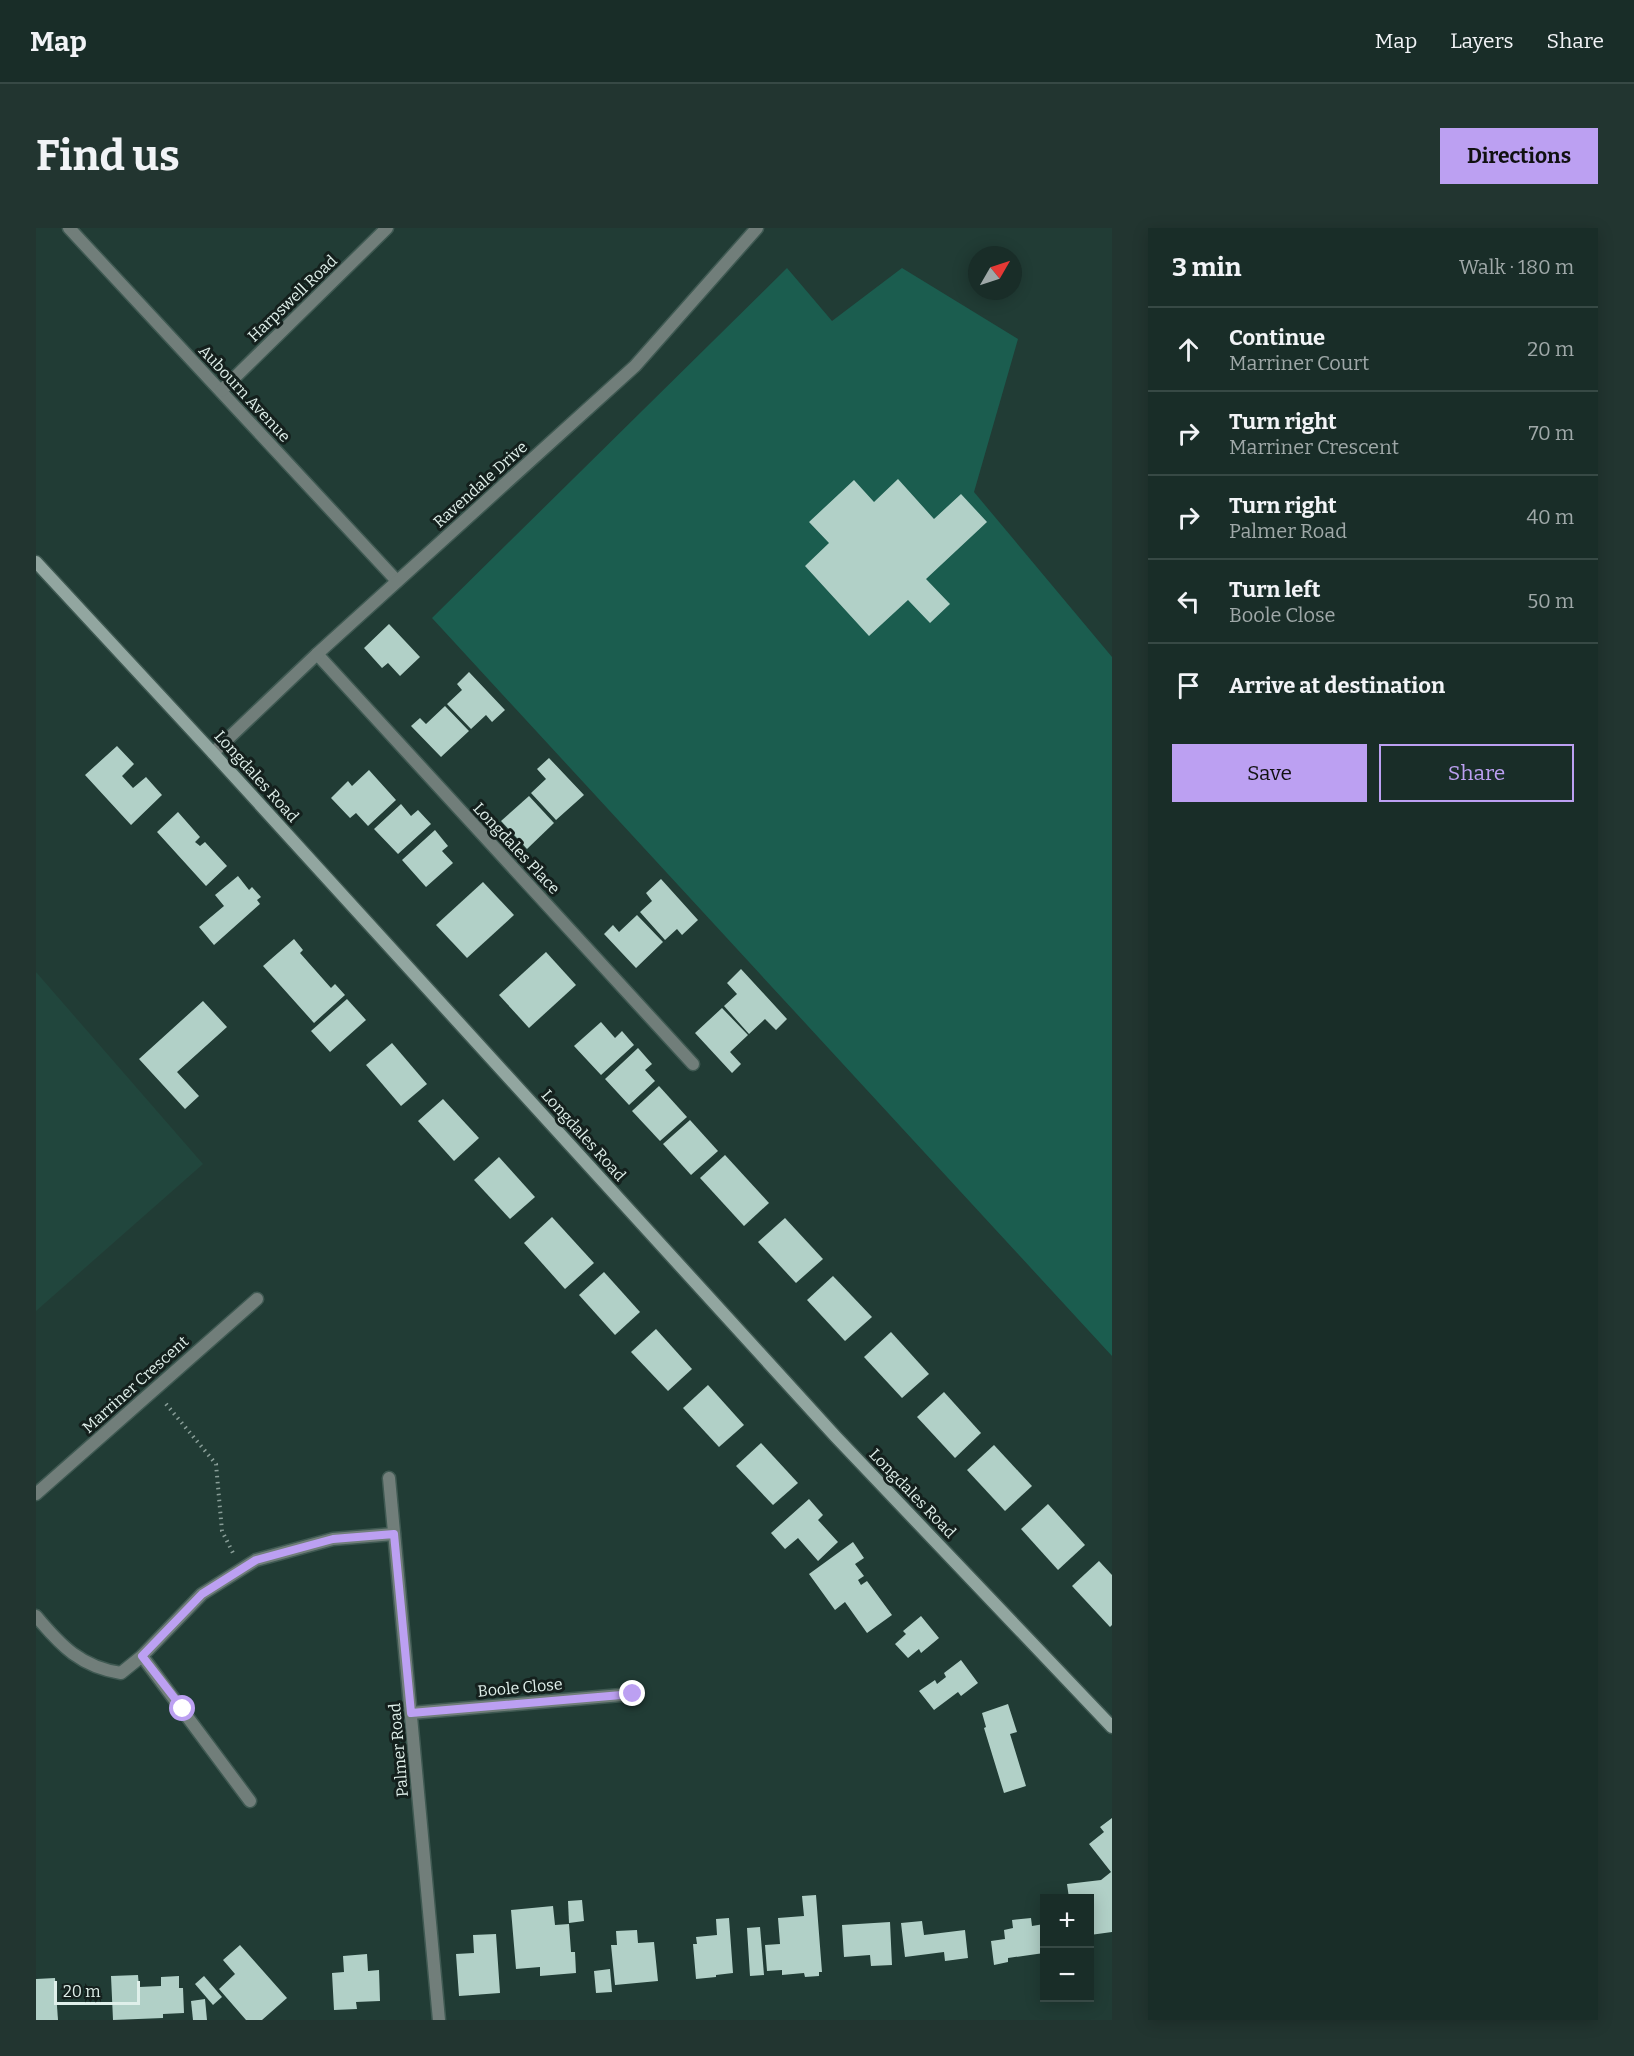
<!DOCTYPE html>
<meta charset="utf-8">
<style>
:root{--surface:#192d28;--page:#223530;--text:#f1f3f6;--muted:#9fa8a8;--line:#374945;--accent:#bca0f2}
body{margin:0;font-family:Bitter,serif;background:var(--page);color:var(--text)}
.controls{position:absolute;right:18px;bottom:18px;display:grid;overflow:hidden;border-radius:0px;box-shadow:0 3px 15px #0003}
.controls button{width:54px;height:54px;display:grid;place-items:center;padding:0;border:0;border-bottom:2px solid var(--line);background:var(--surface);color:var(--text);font:30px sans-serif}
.compass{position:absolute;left:932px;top:18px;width:54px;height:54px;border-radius:50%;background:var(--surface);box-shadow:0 3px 15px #0003;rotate:51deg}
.scale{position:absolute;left:18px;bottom:15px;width:86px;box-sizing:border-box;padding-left:6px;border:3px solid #dfefea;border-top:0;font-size:16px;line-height:21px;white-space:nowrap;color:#dfefea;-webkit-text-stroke:4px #14201d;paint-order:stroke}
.stop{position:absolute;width:18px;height:18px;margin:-14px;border:4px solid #bca0f2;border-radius:50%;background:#fff}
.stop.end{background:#bca0f2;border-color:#fff;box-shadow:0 2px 6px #0008}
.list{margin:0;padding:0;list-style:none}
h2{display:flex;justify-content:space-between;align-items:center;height:78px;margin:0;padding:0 24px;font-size:26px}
h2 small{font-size:20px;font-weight:400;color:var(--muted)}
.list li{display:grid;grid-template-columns:39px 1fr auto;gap:18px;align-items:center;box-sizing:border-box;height:84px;padding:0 24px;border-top:2px solid var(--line)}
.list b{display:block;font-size:22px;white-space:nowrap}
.list p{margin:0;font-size:20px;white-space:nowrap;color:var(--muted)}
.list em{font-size:20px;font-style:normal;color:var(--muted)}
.actions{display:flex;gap:12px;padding:18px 24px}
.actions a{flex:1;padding:14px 0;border:2px solid var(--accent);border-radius:0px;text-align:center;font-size:21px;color:var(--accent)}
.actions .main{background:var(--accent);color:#111}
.icon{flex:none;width:33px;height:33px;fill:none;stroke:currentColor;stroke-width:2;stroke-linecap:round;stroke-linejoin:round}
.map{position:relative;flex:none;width:1076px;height:1792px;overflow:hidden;border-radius:0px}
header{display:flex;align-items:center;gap:36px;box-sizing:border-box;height:84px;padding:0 30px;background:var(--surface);border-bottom:2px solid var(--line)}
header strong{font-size:28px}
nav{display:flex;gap:33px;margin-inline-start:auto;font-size:21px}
.intro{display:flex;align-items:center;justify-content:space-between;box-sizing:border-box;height:144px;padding:0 36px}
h1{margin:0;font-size:42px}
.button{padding:15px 27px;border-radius:0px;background:var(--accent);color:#111;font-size:21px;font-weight:700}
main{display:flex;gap:36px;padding:0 36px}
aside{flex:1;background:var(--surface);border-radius:0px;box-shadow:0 3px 15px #0003}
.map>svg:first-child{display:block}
</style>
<header>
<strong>Map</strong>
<nav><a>Map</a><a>Layers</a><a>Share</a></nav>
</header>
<div class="intro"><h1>Find us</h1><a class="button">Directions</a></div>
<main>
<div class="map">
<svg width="1076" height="1792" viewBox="0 0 1076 1792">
<rect width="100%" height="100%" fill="#213c35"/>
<polygon fill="#21463d" points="0,744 167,936 0,1083"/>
<polygon fill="#1b5d4f" points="751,40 796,93 866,40 982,111 938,264 1076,429 1076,1128 396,390"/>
<g fill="#b1d0c7">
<polygon points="862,251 898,291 925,266 951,294 890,351 914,376 894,395 872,372 833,408 769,338 793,315 773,294 818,252 838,274"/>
<polygon points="353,396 384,429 364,448 352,435 346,440 328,420"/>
<polygon points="433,444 469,482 456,494 450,487 435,501 411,476 426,462 421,456"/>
<polygon points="409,478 433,503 405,529 375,498 384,490 390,496"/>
<polygon points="81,518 98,536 86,548 97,560 110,549 126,567 95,597 49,547"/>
<polygon points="513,530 548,567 520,592 495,565 510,551 501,541"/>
<polygon points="333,542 360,572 332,598 320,585 314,590 295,570 312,553 316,558"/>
<polygon points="493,568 518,595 491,621 465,593"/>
<polygon points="365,576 375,588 382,582 395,596 362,626 338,601"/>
<polygon points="142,584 164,609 159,614 164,618 169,614 191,638 170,658 121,604"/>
<polygon points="399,602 412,618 406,623 417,635 390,659 366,632"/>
<polygon points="202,648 213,662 216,659 225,669 221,672 224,676 178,717 163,699 188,678 179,667"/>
<polygon points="625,651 662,692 646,707 641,701 629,712 604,684 616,673 610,665"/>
<polygon points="447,654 478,687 431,730 400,697"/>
<polygon points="601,687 627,714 600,740 568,706 577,697 583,704"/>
<polygon points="258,711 267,722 264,725 295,760 299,756 309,767 278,795 227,738"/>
<polygon points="510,724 540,757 493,800 463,767"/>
<polygon points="705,741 751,791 740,802 729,791 713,806 688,778 701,766 691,755"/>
<polygon points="311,771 330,792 294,824 275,803"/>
<polygon points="167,773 191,799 141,844 163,868 149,881 103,831"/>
<polygon points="686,780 712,807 694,824 705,836 696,845 659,805"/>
<polygon points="565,794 579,810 586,803 598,817 565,847 538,818"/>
<polygon points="356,815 391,856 365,878 330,837"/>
<polygon points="602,820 616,836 609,842 619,853 593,877 569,851"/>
<polygon points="623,858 651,889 624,913 596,883"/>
<polygon points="407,871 443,910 418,933 382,893"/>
<polygon points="654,892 682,923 655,947 627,916"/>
<polygon points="689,927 733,975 708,998 664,950"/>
<polygon points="463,929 499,969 474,991 438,952"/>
<polygon points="516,989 558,1035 529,1061 488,1015"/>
<polygon points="749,990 787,1031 760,1055 722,1014"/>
<polygon points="568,1044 604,1084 579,1107 543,1067"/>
<polygon points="797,1048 836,1089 809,1113 771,1072"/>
<polygon points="620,1101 656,1141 632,1163 595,1124"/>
<polygon points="855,1104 893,1146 866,1170 828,1129"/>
<polygon points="672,1157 708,1197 683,1219 647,1180"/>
<polygon points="908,1164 945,1205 919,1230 881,1189"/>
<polygon points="725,1215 762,1255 737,1277 700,1238"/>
<polygon points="958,1217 996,1258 969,1283 931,1242"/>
<polygon points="773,1271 787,1287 782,1292 802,1314 782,1333 762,1310 749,1321 735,1305"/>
<polygon points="1012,1276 1049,1317 1022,1342 985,1301"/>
<polygon points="817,1314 828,1330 819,1336 828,1348 822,1352 825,1357 831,1353 856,1387 831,1405 809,1374 799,1382 773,1346"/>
<polygon points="1063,1333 1076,1347 1076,1397 1074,1399 1036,1358"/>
<polygon points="885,1388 903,1410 885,1425 883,1421 872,1430 859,1416 870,1406 867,1403"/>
<polygon points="925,1432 942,1455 925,1468 922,1464 898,1482 883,1463 899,1452 901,1456 910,1449 908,1445"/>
<polygon points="972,1476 981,1504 974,1506 990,1558 968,1565 948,1500 950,1499 946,1485"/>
<polygon points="1076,1590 1076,1704 1054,1707 1054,1670 1033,1670 1031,1656 1065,1652 1075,1644 1053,1616 1068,1604 1064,1599"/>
<polygon points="780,1667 786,1744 783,1744 783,1748 769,1749 768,1745 746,1747 746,1742 731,1743 729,1717 744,1716 742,1690 768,1688 766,1668"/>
<polygon points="546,1672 548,1693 533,1695 532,1673"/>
<polygon points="517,1678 519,1697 533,1696 535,1724 539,1724 540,1745 504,1748 504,1739 480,1741 475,1682"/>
<polygon points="693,1690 697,1745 680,1747 680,1749 660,1751 657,1716 661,1716 660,1709 681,1707 680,1691"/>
<polygon points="995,1690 996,1698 1008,1696 1008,1725 972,1730 972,1734 958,1737 955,1713 969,1711 968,1702 977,1700 976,1692"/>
<polygon points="886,1693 888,1707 929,1702 932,1730 909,1733 908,1724 869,1729 865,1695"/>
<polygon points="854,1694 856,1737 835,1738 834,1727 808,1729 806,1697"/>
<polygon points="724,1699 728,1747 714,1748 711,1700"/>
<polygon points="601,1702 602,1715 618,1714 622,1753 579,1757 575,1717 581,1717 580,1703"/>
<polygon points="460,1706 464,1765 423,1768 420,1726 438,1725 437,1707"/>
<polygon points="204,1717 251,1770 226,1792 210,1792 183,1761 199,1746 187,1732"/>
<polygon points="331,1726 332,1743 343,1742 344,1773 320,1774 321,1781 298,1782 296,1745 308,1744 307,1728"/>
<polygon points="574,1741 576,1764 560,1765 558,1743"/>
<polygon points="102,1747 103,1759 125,1758 125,1749 143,1748 143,1760 147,1760 148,1785 127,1786 127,1790 77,1792 75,1748"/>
<polygon points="168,1748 186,1769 177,1777 159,1756"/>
<polygon points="19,1750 22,1792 0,1792 0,1751"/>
<polygon points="169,1771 171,1792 157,1792 155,1773"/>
</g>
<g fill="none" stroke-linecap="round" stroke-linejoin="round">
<defs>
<g id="street">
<polyline points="33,0 361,353"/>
<polyline points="185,163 351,0"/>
<polyline points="281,426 657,836"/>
<polyline points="177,525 281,426 599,138 721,0"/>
<polyline points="353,1250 403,1792"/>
<polyline points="0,1266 221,1071"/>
<path d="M0,1388C25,1418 45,1439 85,1445L106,1428L166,1366L220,1332L297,1311L358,1306"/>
<polyline points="106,1428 214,1573"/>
<polyline points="375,1485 597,1466"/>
</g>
<polyline id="secondary" points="0,334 177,525 800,1209 1076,1499"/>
</defs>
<use href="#street" stroke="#3f5952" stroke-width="15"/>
<use href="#secondary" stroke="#3f5952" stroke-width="15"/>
<polyline stroke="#899e98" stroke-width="4" stroke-dasharray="1.5 4.5" stroke-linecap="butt" points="130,1176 180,1236 186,1303 197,1325"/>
<use href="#street" stroke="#717e7a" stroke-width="12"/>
<use href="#secondary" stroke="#92a6a0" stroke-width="12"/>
</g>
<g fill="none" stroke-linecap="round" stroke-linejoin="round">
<polyline stroke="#bca0f2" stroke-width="8" points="147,1481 106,1428 166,1366 220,1332 297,1311 358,1306 375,1485 597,1466"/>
</g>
<g text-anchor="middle" stroke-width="6" stroke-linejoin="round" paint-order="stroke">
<g font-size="16" fill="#dfefea" stroke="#14201d">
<text transform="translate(256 70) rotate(-44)" y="6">Harpswell Road</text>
<text transform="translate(209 165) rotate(47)" y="6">Aubourn Avenue</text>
<text transform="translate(444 256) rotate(-42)" y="6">Ravendale Drive</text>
<text transform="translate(221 548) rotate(48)" y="6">Longdales Road</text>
<text transform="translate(481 620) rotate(47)" y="6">Longdales Place</text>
<text transform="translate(548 907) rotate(48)" y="6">Longdales Road</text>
<text transform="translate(99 1156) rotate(-42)" y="6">Marriner Crescent</text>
<text transform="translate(877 1265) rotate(46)" y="6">Longdales Road</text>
<text transform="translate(484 1459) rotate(-5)" y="6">Boole Close</text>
<text transform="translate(362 1522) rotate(-95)" y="6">Palmer Road</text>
</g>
</g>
</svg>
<div class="controls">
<button>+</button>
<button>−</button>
</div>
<svg class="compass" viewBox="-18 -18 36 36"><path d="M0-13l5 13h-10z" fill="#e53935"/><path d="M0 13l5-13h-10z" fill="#9fa8a8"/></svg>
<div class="scale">20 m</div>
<div class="stop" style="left:147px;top:1481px"></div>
<div class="stop end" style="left:597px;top:1466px"></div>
</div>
<aside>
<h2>3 min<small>Walk · 180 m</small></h2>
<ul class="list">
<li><svg class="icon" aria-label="ahead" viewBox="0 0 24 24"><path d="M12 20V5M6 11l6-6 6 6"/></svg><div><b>Continue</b><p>Marriner Court</p></div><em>20 m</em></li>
<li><svg class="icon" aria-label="right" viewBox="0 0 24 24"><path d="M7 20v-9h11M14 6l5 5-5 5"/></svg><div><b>Turn right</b><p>Marriner Crescent</p></div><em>70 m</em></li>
<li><svg class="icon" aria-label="right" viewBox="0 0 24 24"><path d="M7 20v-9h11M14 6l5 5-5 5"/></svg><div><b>Turn right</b><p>Palmer Road</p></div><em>40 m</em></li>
<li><svg class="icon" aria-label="left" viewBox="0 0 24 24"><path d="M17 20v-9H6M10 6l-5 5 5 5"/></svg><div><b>Turn left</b><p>Boole Close</p></div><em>50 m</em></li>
<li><svg class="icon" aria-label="arrive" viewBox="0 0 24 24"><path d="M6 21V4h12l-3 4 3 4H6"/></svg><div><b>Arrive at destination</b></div></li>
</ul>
<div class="actions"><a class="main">Save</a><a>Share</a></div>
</aside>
</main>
